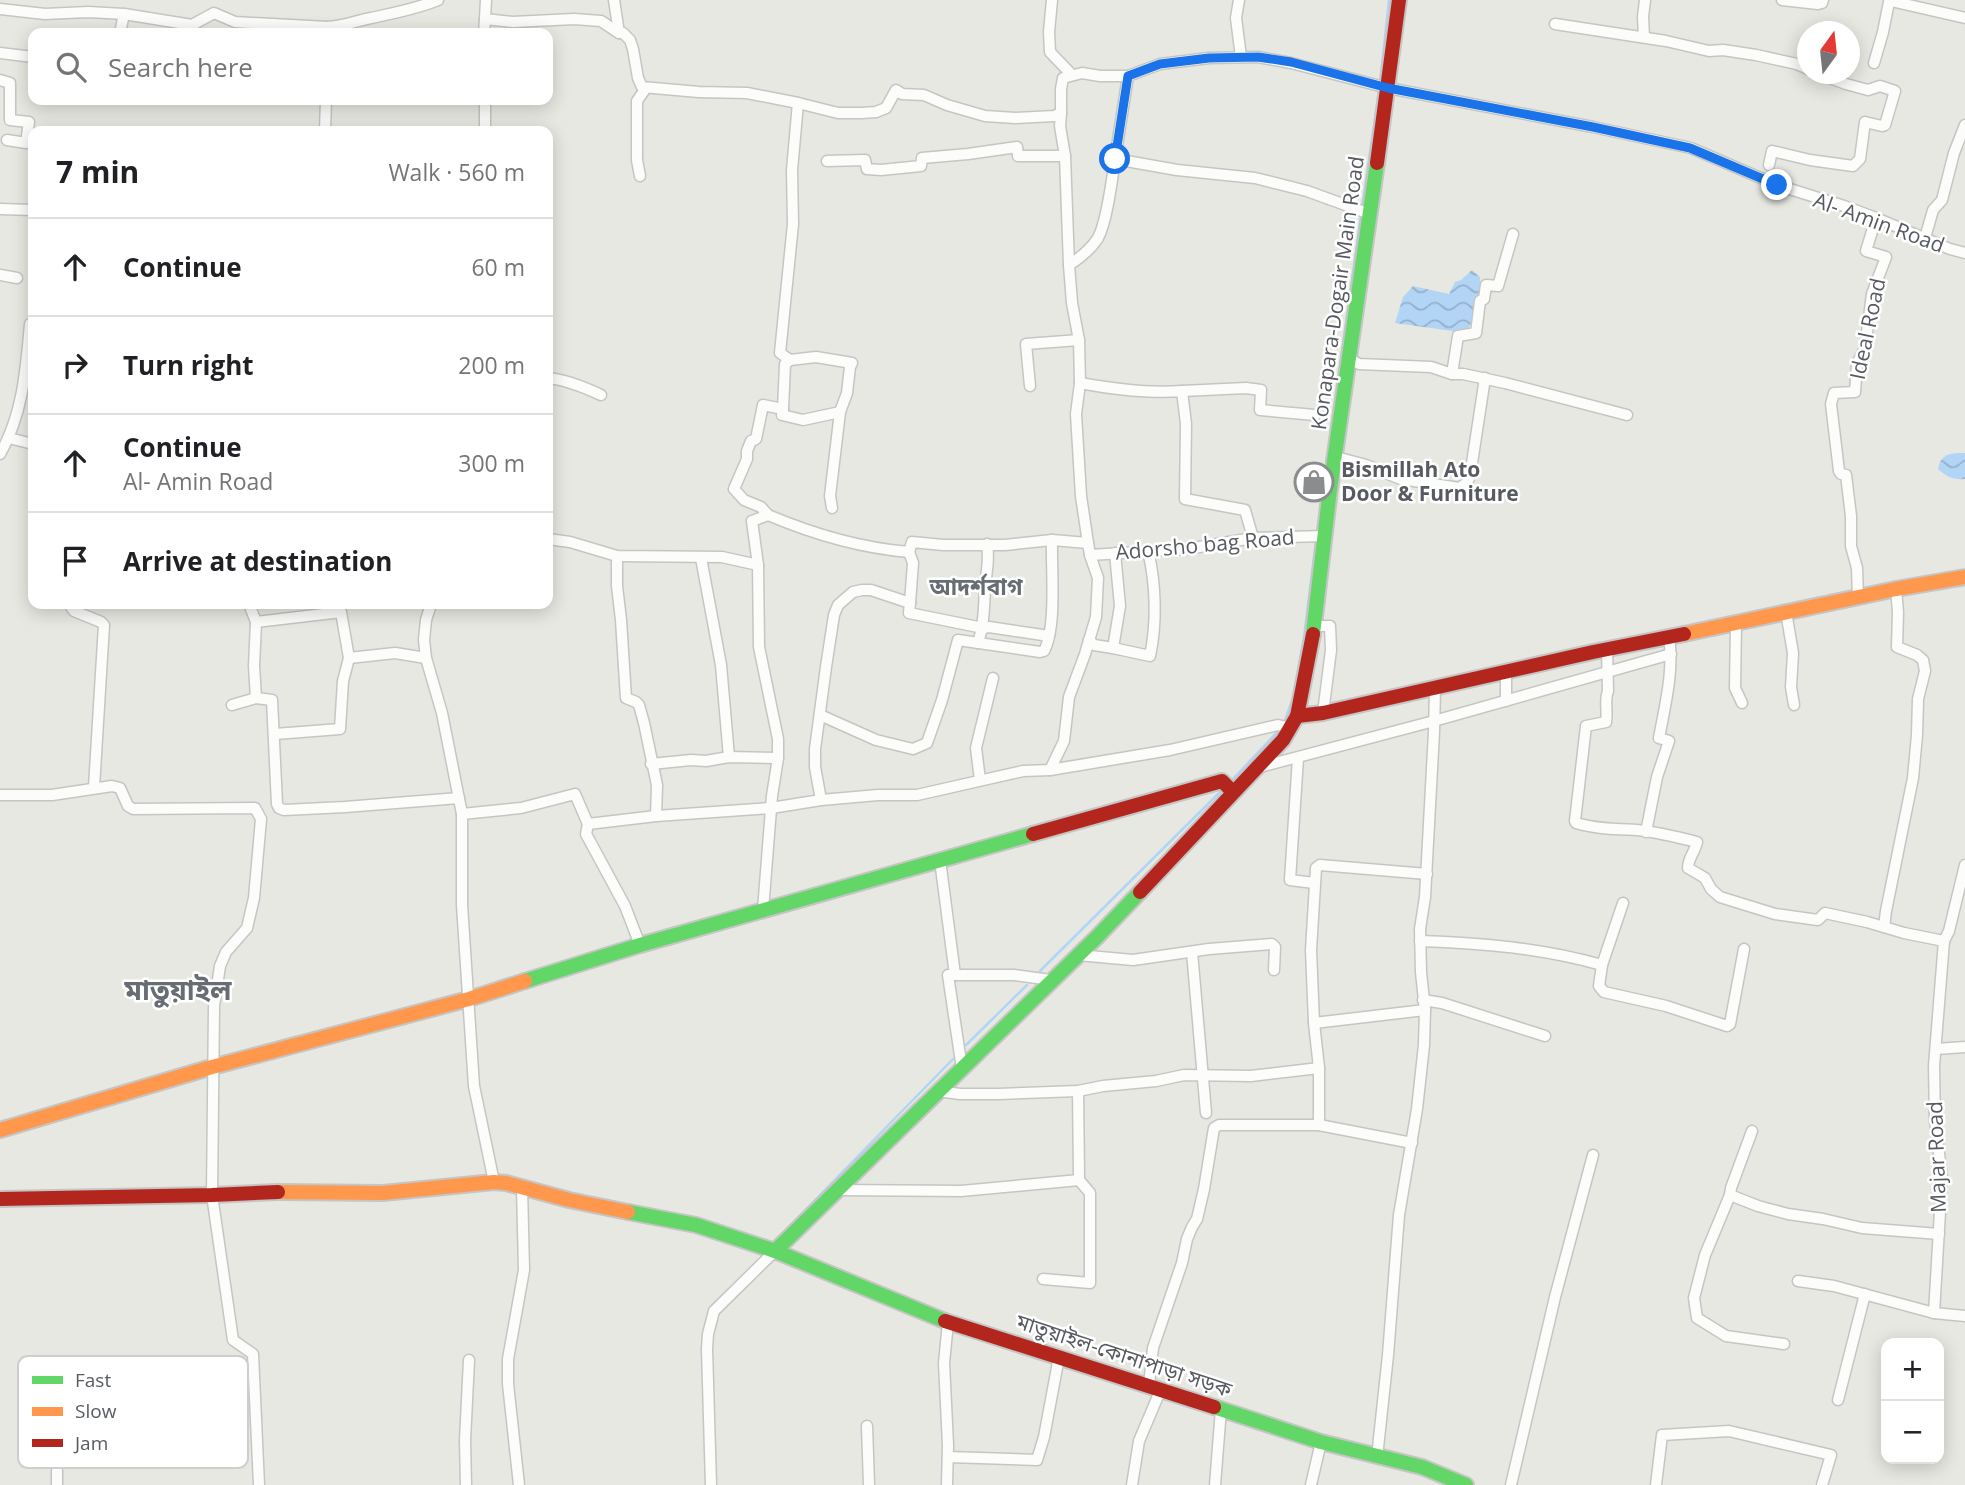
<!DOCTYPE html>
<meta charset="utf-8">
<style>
:root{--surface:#fff;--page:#f6f6f6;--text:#202124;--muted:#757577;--line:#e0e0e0}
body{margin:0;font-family:"Open Sans","Noto Sans Bengali",sans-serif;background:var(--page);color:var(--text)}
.controls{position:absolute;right:21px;bottom:21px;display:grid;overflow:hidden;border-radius:14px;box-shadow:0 4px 18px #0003}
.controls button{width:63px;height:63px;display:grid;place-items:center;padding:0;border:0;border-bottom:2px solid var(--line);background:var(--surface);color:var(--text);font:35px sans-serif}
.compass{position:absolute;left:1797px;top:21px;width:63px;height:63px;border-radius:50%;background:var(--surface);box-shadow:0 4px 18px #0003;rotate:15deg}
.stop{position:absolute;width:21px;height:21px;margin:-16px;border:5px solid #1a73e8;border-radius:50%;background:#fff}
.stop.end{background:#1a73e8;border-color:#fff;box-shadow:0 2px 7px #0008}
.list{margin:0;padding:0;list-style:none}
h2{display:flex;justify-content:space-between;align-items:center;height:91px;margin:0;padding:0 28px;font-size:30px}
h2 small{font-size:23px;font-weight:400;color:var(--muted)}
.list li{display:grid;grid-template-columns:46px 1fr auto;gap:21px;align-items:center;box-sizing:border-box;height:98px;padding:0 28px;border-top:2px solid var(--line)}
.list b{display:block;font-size:26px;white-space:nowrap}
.list p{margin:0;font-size:23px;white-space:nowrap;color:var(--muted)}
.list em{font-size:23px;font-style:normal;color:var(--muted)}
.icon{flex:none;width:38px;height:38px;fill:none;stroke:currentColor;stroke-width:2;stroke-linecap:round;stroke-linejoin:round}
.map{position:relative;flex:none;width:1965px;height:1485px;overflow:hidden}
.search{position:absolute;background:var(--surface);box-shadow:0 4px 18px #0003;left:28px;top:28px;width:525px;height:77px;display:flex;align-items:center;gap:18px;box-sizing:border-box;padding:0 24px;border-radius:14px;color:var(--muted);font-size:26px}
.panel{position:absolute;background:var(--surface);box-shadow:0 4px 18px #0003;left:28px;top:126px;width:525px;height:483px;border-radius:14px}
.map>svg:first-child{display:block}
</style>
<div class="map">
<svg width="1965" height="1485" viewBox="0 0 1965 1485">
<defs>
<pattern id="water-waves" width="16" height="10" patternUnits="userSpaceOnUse" patternTransform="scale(1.75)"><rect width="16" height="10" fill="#b2d5f6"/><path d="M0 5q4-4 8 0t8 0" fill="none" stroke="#94b0cb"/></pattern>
</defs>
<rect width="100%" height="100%" fill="#e8e8e2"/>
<g fill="url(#water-waves)">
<path d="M1472,270L1480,277C1482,294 1476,314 1468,329L1459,332L1395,323L1403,297L1413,286L1449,294L1455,282L1461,280Z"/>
<path d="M1957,453H1965V479C1953,480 1947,477 1938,469C1940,457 1946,454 1957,453Z"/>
</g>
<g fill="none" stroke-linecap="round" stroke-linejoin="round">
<g stroke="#b2d5f6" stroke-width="2.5">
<polyline points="1380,84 1389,0"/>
<polyline points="1362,208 1379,90"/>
<polyline points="1317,534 1361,215"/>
<polyline points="1284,723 1293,698 1304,637 1316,541"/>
<polyline points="1230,782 1280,729"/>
<polyline points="1040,971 1222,790"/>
<polyline points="966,1045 1027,985"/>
<polyline points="777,1239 953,1059"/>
</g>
<defs>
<g id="street">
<polyline points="486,0 485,19 513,22 574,19 601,21 619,33 623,33 630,40 633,49 638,78 642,87 699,92 747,93 798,103 838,113 862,113 876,112 886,108 896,90 902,94 924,95 947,105 985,116 1015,118 1054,116 1061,113 1061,89 1063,78 1082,73 1100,76 1128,76 1160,64 1209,58 1258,57 1291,63 1388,88 1593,127 1691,148 1777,185 1844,206 1876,218 1950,249 1965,253"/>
<polyline points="614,0 619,33"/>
<polyline points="1052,0 1049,32 1050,52 1072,75"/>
<polyline points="1239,0 1236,18 1241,57"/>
<polyline points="1782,0 1818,4 1822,3 1823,0"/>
<polyline points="0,9 45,14 88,12 124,14 192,25 214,13 235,22 327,27"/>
<polyline points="1555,24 1666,41 1709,51 1723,50 1756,55 1797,64 1808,69"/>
<path d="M327,31V27C345,26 355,21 371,18C394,13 416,9 438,0"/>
<polyline points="120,33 124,14"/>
<polyline points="484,33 485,19"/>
<polyline points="1644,37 1643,17 1645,0"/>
<polyline points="0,53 33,57"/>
<polyline points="1874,63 1883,32 1889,2 1891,1 1965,18"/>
<polyline points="1128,76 1115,159 1177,170 1255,178 1307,191 1370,214"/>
<polyline points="0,80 10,83 10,120 29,122 26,143 7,140"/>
<polyline points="1061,113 1060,126 1065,156 1069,265 1072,303 1079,340 1080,383 1076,414 1081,496 1088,543"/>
<polyline points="325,131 326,100"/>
<polyline points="485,131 485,100"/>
<polyline points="827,161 865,160 867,169 881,170 921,166 922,158 968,154 1017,147 1018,156 1065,156"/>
<polyline points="1769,165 1772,151 1810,160 1853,166 1860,159 1865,122 1882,126 1885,125 1895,91 1880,86 1868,90 1846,84 1819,74"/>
<polyline points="640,176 637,160 637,101 646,88"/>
<polyline points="0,209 33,210"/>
<polyline points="1925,238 1933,210 1942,200 1954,153 1965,125"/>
<path d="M1069,265C1080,258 1091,249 1098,238C1107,221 1112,180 1115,159"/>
<polyline points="0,275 17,278"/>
<polyline points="1350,359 1359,364 1431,367 1452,374 1463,374 1505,383 1627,415"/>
<polyline points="790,360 816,357 852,363 850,367 847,393 840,412 830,496 832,508"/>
<polyline points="1452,374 1458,336 1476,333 1480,301 1484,299 1486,285 1498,286 1513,234"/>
<path d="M548,378C567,380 584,387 601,395"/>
<path d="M1080,383C1113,389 1148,394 1182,391L1186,424L1185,499L1245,510L1253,538"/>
<polyline points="1030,386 1026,344 1079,340"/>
<polyline points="1182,391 1246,388 1261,390 1260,410 1315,415"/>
<polyline points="783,409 782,415 803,420 840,412"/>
<polyline points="9,438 33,444"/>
<path d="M0,454C23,414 26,369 30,324H33"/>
<polyline points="1336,457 1366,465 1401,479 1459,488 1467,483 1470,476 1485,378"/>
<polyline points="768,515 761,507 744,500 734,489 747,459 747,451 751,441 756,439 763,405 783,409 785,364 790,360 780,353 793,224 792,170 798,103"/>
<path d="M548,539L570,542L617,556L722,557L758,565L752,521L768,515C813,534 860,548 909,552L912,542L943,545H1005L1052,540L1088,543L1090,555L1187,549L1253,538L1324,536"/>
<polyline points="909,552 913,563 910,603"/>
<polyline points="617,556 617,586 621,620 626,698 636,702 639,705 644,723 657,785 656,816"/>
<polyline points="701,558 721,665 729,757"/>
<polyline points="758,565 759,647 778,739 778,758 772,796 763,910"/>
<polyline points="1896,589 1898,612 1897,647 1917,655 1923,660 1925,671 1918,699 1917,735 1913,778 1886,911 1884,927 1904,933 1944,941"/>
<polyline points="1858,598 1857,568 1851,546 1851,516 1846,475 1841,474 1839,471 1831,404 1834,393 1855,392 1857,364 1865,348 1872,294 1886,257 1866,251 1876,218"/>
<polyline points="69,604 74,611 101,622 104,625 94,787"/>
<polyline points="249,604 256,622 254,666 256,698"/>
<polyline points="431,604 426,620 424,640 426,658 442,713 462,814 462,905 474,1086 494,1182"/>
<polyline points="1786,612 1793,653 1791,687 1794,705"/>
<polyline points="256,622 341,612 349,658 395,653 426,658"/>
<polyline points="1736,624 1735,688 1742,703"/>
<polyline points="1314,626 1330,626 1331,650 1323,713"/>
<polyline points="1089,640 1094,645 1113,648 1120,606 1115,553"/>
<path d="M978,643C984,625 984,607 985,588C986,570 990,563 987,544"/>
<path d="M1113,648L1150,656C1157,623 1156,584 1148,551"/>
<path d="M1607,649L1608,691C1604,701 1608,711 1606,722L1586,726L1575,821L1576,823C1596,829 1617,829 1637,830C1657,832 1677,837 1697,842C1695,852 1688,858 1688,868L1705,878L1711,889L1720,897L1775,914L1818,920L1825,913L1867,922L1884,927"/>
<polyline points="1506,701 1506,673"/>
<polyline points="232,705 256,698 272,700 277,804 279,808 284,810 345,807 459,798"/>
<path d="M820,715L876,740L913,749L927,743L942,700L958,640L1040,652L1044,651C1057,627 1051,568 1052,540"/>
<polyline points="275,734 340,729 343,681 349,658"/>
<polyline points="1298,758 1290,880 1314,883"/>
<polyline points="651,764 691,760 706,761 729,757 778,758"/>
<polyline points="1260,767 1434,721 1671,654"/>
<polyline points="1050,770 1064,741 1069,697 1085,654 1096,617 1098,578 1090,555"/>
<polyline points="980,780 976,748 993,678"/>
<polyline points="0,795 52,795 112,786 120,788 128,806 133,809 255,808 261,819 254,898 247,928 226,952 220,966 214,1006 212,1195 233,1340 253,1354 259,1485"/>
<polyline points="821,800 815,767 815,749 826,667 834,615 838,605 853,592 862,590 871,590 910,603 909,613 983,628 989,627 1049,636"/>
<polyline points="462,814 521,808 575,794 588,824 656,816 771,808 821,800 878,795 917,795 1023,771 1050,770 1170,750 1278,725 1291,728"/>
<polyline points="588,824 586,834 625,906 640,945"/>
<path d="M1646,832L1657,777L1669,741L1659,738C1665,705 1674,672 1669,637"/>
<polyline points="940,860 955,975"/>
<polyline points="1623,903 1602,965 1599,986 1604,992 1666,1006 1727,1026 1730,1024 1744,949"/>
<path d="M1420,941C1481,943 1542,948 1602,965"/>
<polyline points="1192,952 1206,1113"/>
<polyline points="1078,955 1133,960 1209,949 1272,944 1275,947 1274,970"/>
<polyline points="1423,1000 1442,1003 1545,1036"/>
<polyline points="1314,1023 1425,1010"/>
<polyline points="1936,1049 1965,1047"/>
<polyline points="962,1069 948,975 1014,975 1051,980"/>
<polyline points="938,1091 960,1094 999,1094 1078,1091 1103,1086 1156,1081 1184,1075 1251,1076 1319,1068"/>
<polyline points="1319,1125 1319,1068 1314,1023 1311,950 1316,868 1320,865 1427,874"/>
<polyline points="837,1190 961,1191 1079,1180"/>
<polyline points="1730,1195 1731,1188 1752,1131"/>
<polyline points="1043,1279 1090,1283 1090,1193 1079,1180 1079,1176 1078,1091"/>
<polyline points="1798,1281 1834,1286 1934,1313 1942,1178 1935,1121 1934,1066 1944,941 1949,931 1965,865"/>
<polyline points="1934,1313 1965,1316"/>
<polyline points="1784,1344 1726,1336 1697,1318 1694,1298 1705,1255 1730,1195 1758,1206 1788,1214 1823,1219 1862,1228 1939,1234"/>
<polyline points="1149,1385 1153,1348 1182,1263 1187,1239 1192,1227 1197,1219 1204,1189 1214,1128 1219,1125 1319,1125 1412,1143"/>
<polyline points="1838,1400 1865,1294"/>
<polyline points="867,1426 869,1485"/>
<polyline points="948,1457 1037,1460 1044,1437 1059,1357"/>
<polyline points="1377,1457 1388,1355 1399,1215 1417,1109 1424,1045 1425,1010 1421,972 1420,929 1425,897 1434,732 1435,688"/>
<polyline points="57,1485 57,1471"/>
<polyline points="466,1485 465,1440 469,1360"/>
<polyline points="519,1485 508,1384 508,1359 524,1270 522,1187"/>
<polyline points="711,1485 707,1349 708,1334 714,1311 775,1251"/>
<polyline points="947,1485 948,1445 944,1363 948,1322"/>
<polyline points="1132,1485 1139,1441 1161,1389"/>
<polyline points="1215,1485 1221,1409"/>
<polyline points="1311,1485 1321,1442"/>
<polyline points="1511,1485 1555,1297 1593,1155"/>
<polyline points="1656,1485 1662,1435 1729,1431 1831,1455 1822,1485"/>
</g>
<g id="fast">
<polyline points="1313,634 1330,489 1377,163"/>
<polyline points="525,981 640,945 1033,834"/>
<polyline points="628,1212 696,1225 775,1251 945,1321"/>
<polyline points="775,1251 1097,937 1140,892"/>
<polyline points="1214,1407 1321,1442 1422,1467 1466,1485"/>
</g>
<g id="slow">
<polyline points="1684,634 1896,589 1965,577"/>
<polyline points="0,1130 212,1067 469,999 525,981"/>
<polyline points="278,1192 383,1193 494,1182 506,1183 569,1200 628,1212"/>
</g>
<g id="jam">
<polyline points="1377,163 1399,0"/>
<polyline points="1297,716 1323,713 1593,652 1684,634"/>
<polyline points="1033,834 1222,781 1233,792"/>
<polyline points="1140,892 1283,740 1297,716 1313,634"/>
<polyline points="0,1199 212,1195 278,1192"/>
<polyline points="945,1321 1214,1407"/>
</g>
</defs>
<use href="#street" stroke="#c4c6c4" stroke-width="13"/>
<use href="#fast" stroke="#c4c5c4" stroke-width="18"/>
<use href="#slow" stroke="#c4c5c4" stroke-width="18"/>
<use href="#jam" stroke="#c4c5c4" stroke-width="18"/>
<use href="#street" stroke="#fcfcfb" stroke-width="10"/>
<use href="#fast" stroke="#63d668" stroke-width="14"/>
<use href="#slow" stroke="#ff974d" stroke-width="14"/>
<use href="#jam" stroke="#b3261e" stroke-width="14"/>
</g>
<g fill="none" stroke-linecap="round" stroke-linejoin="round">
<polyline stroke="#1a73e8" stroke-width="9" points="1115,159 1128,76 1160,64 1209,58 1258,57 1291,62 1388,88 1593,127 1690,148 1777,185"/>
</g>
<defs>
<symbol id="shop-ring" viewBox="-11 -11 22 22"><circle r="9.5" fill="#fff" stroke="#8a8c8e" stroke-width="1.5"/><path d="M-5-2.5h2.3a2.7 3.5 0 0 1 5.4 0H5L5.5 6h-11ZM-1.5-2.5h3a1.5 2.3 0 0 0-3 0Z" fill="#8a8c8e"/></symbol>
</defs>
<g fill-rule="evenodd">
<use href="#shop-ring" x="1292" y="460" width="44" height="44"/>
</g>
<g text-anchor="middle" stroke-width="5" stroke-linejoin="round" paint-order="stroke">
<g font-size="21" fill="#575b61" stroke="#fff">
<text transform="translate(1879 223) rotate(20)" y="7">Al- Amin Road</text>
<text transform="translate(1338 293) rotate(-82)" y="7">Konapara-Dogair Main Road</text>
<text transform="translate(1868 329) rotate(-78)" y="7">Ideal Road</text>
<text transform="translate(1205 545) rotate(-5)" y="7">Adorsho bag Road</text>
<text transform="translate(1937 1157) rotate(-92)" y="7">Majar Road</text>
<text transform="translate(1124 1356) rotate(18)" y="7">মাতুয়াইল-কোনাপাড়া সড়ক</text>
</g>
<g font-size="21" font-weight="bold" fill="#575b61" stroke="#fff" text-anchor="start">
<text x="1341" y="477">Bismillah Ato<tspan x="1341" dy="24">Door &amp; Furniture</tspan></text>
</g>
<g font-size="23" font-weight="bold" fill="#686d73" stroke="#fff">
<text x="976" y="595">আদর্শবাগ</text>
</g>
<g font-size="28" font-weight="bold" fill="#686d73" stroke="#fff">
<text x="178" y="1000">মাতুয়াইল</text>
</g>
</g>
<rect x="18" y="1356" width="230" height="112" rx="10" fill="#fff" stroke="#cdced0" stroke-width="2"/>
<rect x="32" y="1376" width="31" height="8" fill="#63d668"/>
<rect x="32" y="1407" width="31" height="9" fill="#ff974d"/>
<rect x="32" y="1439" width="31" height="8" fill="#b3261e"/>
<g font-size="19" fill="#575b61">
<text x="75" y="1387">Fast</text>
<text x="75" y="1418">Slow</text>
<text x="75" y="1450">Jam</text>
</g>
</svg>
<div class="controls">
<button>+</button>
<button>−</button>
</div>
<svg class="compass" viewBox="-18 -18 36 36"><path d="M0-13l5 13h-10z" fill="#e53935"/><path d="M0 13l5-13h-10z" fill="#757577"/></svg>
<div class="stop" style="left:1115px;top:159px"></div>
<div class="stop end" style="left:1777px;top:185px"></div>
<div class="search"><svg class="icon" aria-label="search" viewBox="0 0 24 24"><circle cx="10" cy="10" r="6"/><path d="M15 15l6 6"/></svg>Search here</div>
<section class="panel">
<h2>7 min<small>Walk · 560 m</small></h2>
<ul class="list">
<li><svg class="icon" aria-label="ahead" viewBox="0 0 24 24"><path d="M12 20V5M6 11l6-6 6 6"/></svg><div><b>Continue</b></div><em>60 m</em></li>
<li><svg class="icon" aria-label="right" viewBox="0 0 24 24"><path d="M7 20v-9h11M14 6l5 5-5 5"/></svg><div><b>Turn right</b></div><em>200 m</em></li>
<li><svg class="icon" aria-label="ahead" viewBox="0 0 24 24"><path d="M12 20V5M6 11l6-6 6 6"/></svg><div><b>Continue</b><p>Al- Amin Road</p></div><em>300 m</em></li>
<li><svg class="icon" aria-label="arrive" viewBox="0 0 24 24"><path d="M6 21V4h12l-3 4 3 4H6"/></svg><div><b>Arrive at destination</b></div></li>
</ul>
</section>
</div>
